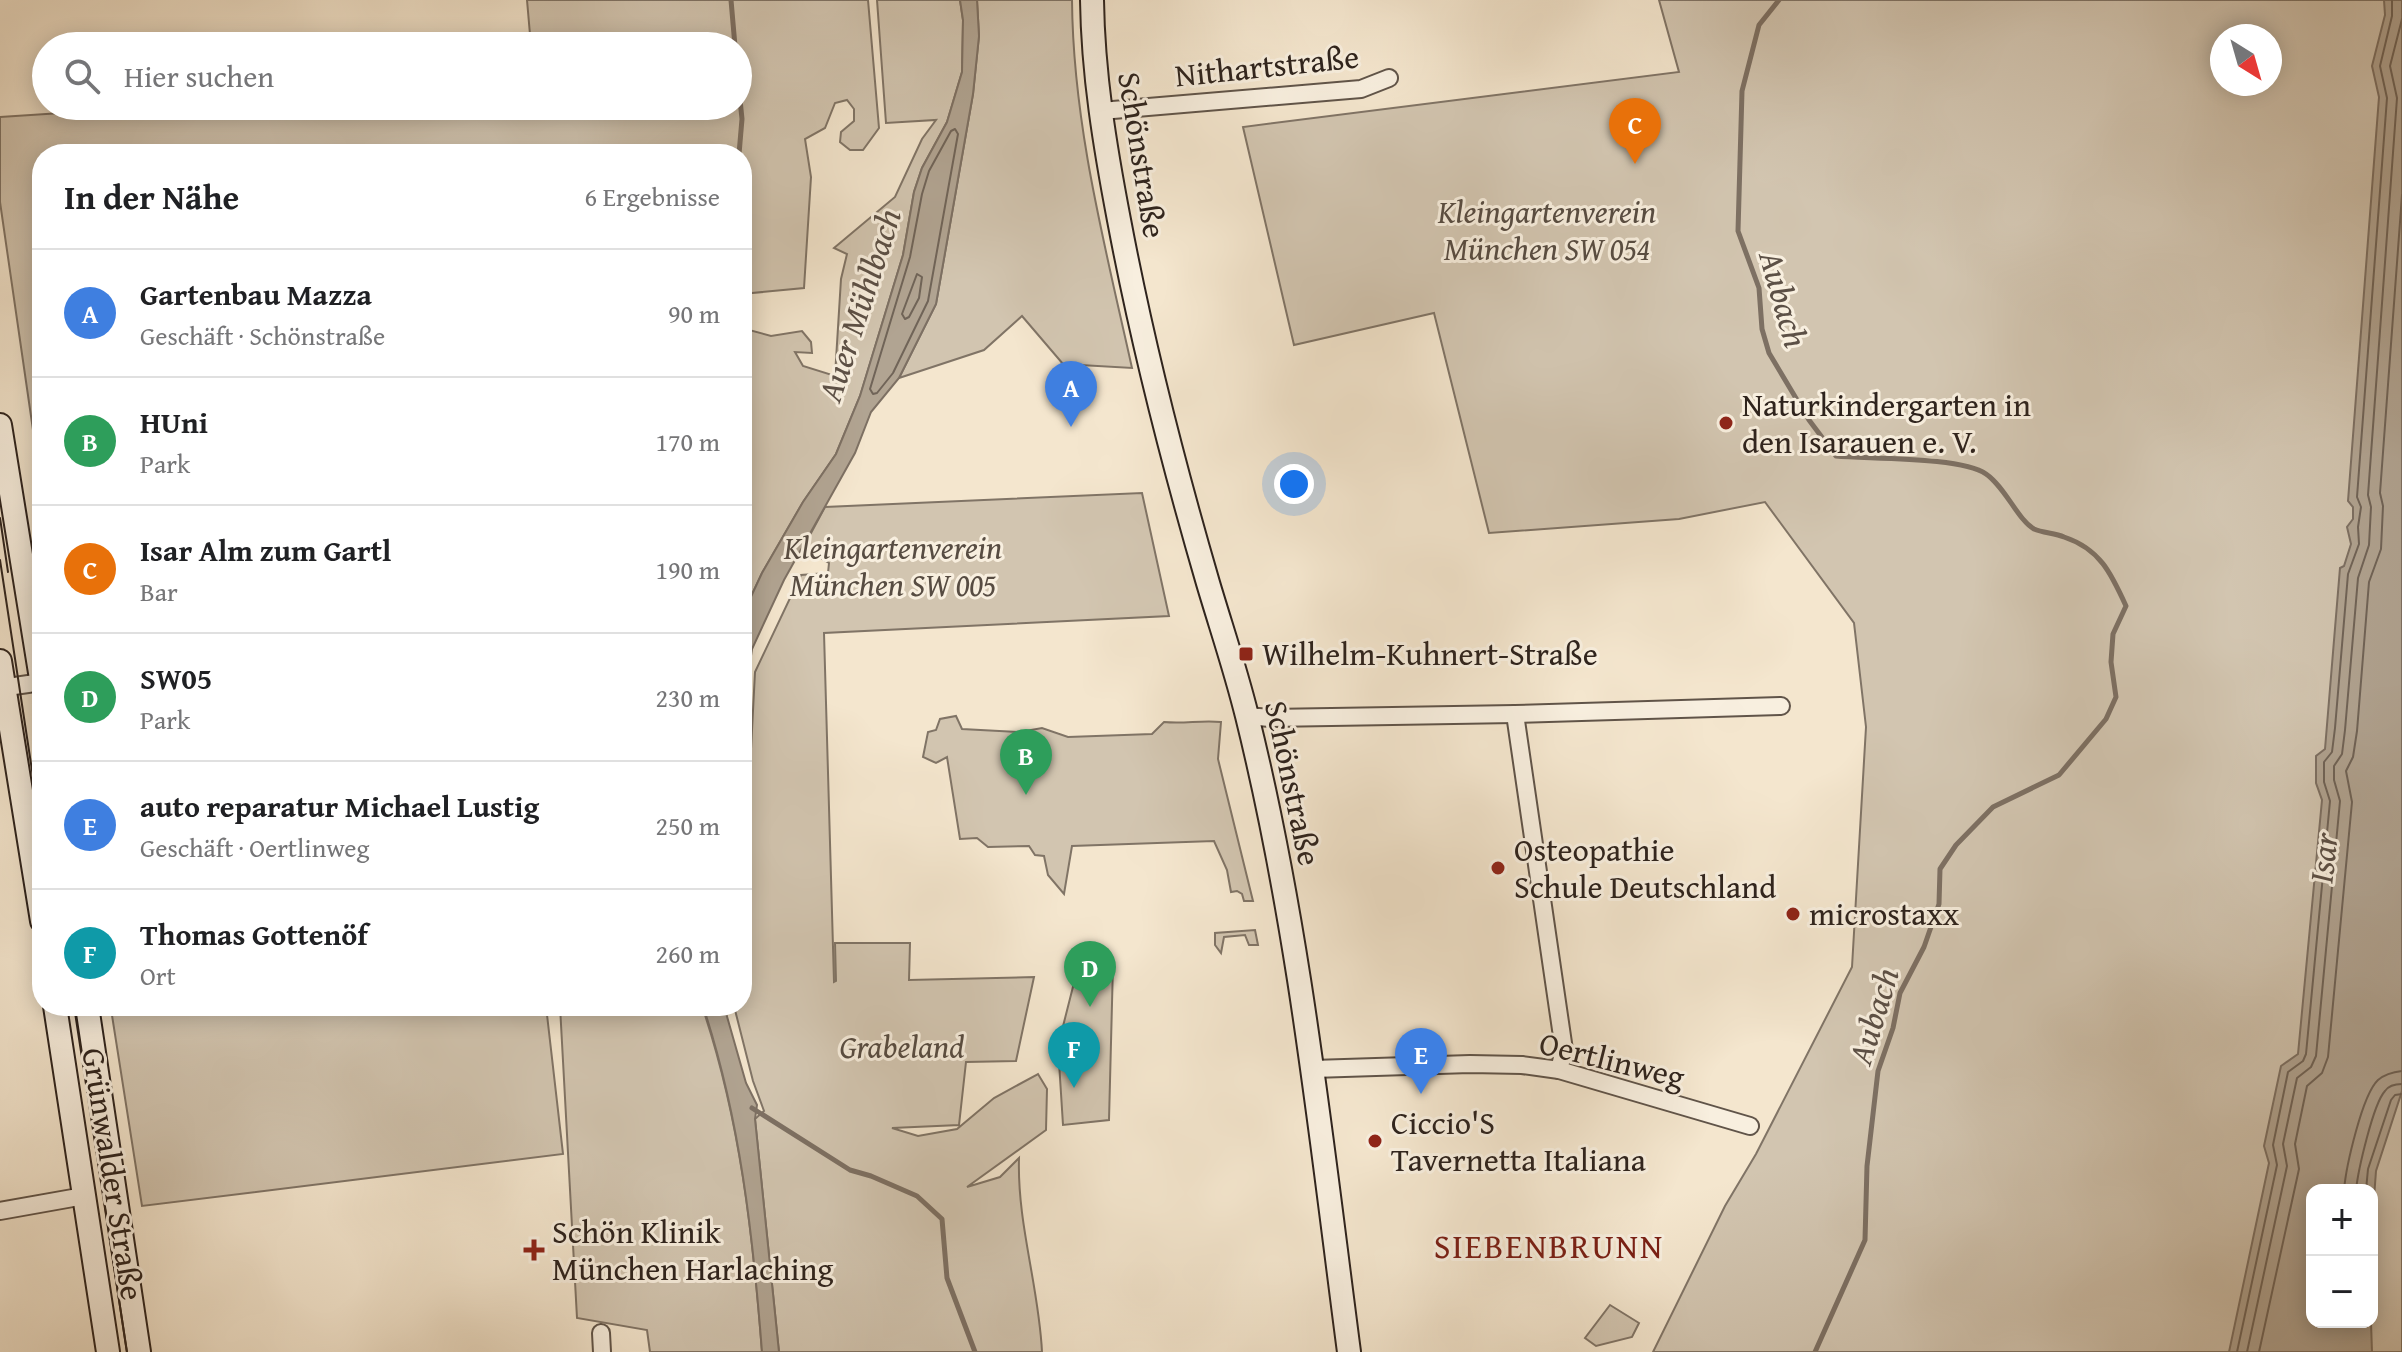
<!DOCTYPE html>
<html lang="de">
<meta charset="utf-8">
<style>
:root{--surface:#fff;--page:#f2f2f2;--text:#202124;--muted:#757577;--line:#e0e0e0;--accent:#0b8043}
body{margin:0;font-family:"Gentium Book Plus",serif;background:var(--page);color:var(--text)}
.controls{position:absolute;right:24px;bottom:24px;display:grid;overflow:hidden;border-radius:16px;box-shadow:0 4px 20px #0003}
.controls button{width:72px;height:72px;display:grid;place-items:center;padding:0;border:0;border-bottom:2px solid var(--line);background:var(--surface);color:var(--text);font:40px sans-serif}
.compass{position:absolute;left:2210px;top:24px;width:72px;height:72px;border-radius:50%;background:var(--surface);box-shadow:0 4px 20px #0003;rotate:143deg}
.you{position:absolute;left:1294px;top:484px;width:28px;height:28px;margin:-20px;border:6px solid #fff;border-radius:50%;background:#1a73e8;box-shadow:0 0 0 12px #1a73e833}
.badge{display:grid;place-items:center;width:52px;height:52px;border-radius:50%;background:var(--accent);color:#fff;font-size:26px;font-weight:700}
.pin{position:absolute;translate:-50% -66px;filter:drop-shadow(0 2px 4px #0008)}
.pin::after{content:'';position:absolute;top:42px;width:28px;height:24px;background:inherit;clip-path:polygon(0 0,100% 0,50% 100%)}
.list{margin:0;padding:0;list-style:none}
h2{display:flex;justify-content:space-between;align-items:center;height:104px;margin:0;padding:0 32px;font-size:34px}
h2 small{font-size:26px;font-weight:400;color:var(--muted)}
.list li{display:grid;grid-template-columns:52px 1fr auto;gap:24px;align-items:center;box-sizing:border-box;height:128px;padding:0 32px;border-top:2px solid var(--line)}
.list b{display:block;font-size:30px;white-space:nowrap}
.list p{margin:0;font-size:26px;white-space:nowrap;color:var(--muted)}
.list em{font-size:26px;font-style:normal;color:var(--muted)}
.icon{flex:none;width:44px;height:44px;fill:none;stroke:currentColor;stroke-width:2;stroke-linecap:round;stroke-linejoin:round}
.map{position:relative;flex:none;width:2402px;height:1352px;overflow:hidden}
.search{position:absolute;background:var(--surface);box-shadow:0 4px 20px #0003;left:32px;top:32px;width:720px;height:88px;display:flex;align-items:center;gap:20px;box-sizing:border-box;padding:0 28px;border-radius:44px;color:var(--muted);font-size:30px}
.panel{position:absolute;background:var(--surface);box-shadow:0 4px 20px #0003;left:32px;top:144px;width:720px;height:872px;border-radius:32px}
.map>svg:first-child{display:block}
</style>
<div class="map">
<svg width="2402" height="1352" viewBox="0 0 2402 1352">
<rect width="100%" height="100%" fill="#f4e6ce"/>
<filter id="stains"><feTurbulence type="fractalNoise" baseFrequency=".0025" numOctaves="4"/><feColorMatrix values="0 0 0 0 .2 0 0 0 0 .09 0 0 0 0 .02 0 0 0 .5 -.17"/></filter>
<radialGradient id="worn" r=".72"><stop offset=".6" stop-color="#630" stop-opacity="0"/><stop offset="1" stop-color="#630" stop-opacity=".3"/></radialGradient>
<g fill="#d2c5b0" stroke="#807466" stroke-width="2" fill-rule="evenodd">
<polygon points="527,0 868,0 879,128 863,150 850,150 840,142 841,132 854,121 854,109 847,100 835,103 825,128 805,139 811,177 804,288 742,294 742,154 42,154 42,492 0,202 0,117 169,106 738,106 738,46 531,46"/>
<polygon points="877,0 960,0 963,20 962,72 947,122 922,168 914,192 903,255 860,396 836,454 803,502 762,573 742,616 742,328 771,336 802,331 811,342 812,353 795,352 803,366 835,376 841,279 847,254 834,248 895,197 922,139 936,120 886,123"/>
<path d="M977,0H1072C1073,125 1105,246 1132,368L1063,364L1022,316L984,350L899,378L936,304L973,94L979,36Z"/>
<path d="M1659,0H2402V1352H1653L1725,1206L1756,1154L1852,967L1866,727L1854,623L1765,502L1679,519L1489,533L1434,313L1294,345L1243,127L1679,72ZM2222,36H2270V84H2222ZM2312,1190H2372V1322H2312Z"/>
<path d="M1142,493L1169,616L824,633L834,982L836,981L835,943H910L909,980L1034,977L1016,1061L966,1062L959,1125L892,1128L918,1136L957,1129L994,1098L1038,1074L1047,1089L1046,1130L967,1187L1000,1177L1019,1158C1017,1224 1039,1287 1042,1352H779L755,1119L764,1111L753,1081L734,1006H742V809L751,749L755,672L801,575L828,573L829,563L803,548L825,507Z"/>
<path d="M956,716L962,729L1020,732L1042,728L1068,737L1152,734L1164,722C1184,724 1201,720 1221,722L1218,759L1253,901H1244L1242,894L1237,891L1231,892L1227,870L1214,841L1072,846L1064,894L1048,875L1044,856L1035,855L1029,846L988,847L977,838L960,839L947,757L936,763L923,757L928,732L936,730L940,719Z"/>
<polygon points="1255,930 1258,945 1249,945 1245,935 1224,937 1221,953 1215,945 1215,933"/>
<polygon points="1113,965 1109,1120 1063,1125 1058,1046 1078,967"/>
<polygon points="129,1006 546,1006 563,1154 142,1206 111,1009"/>
<path d="M560,1006H702C740,1118 753,1235 762,1352H650L647,1330L577,1318Z"/>
<polygon points="1610,1305 1639,1323 1632,1337 1596,1346 1585,1338"/>
</g>
<g fill="#b1a492" stroke="#7d7063" stroke-width="2">
<polygon points="960,0 977,0 979,36 973,94 936,304 899,378 871,412 855,453 784,580 752,649 742,716 742,616 762,573 803,502 836,454 860,396 903,255 914,192 922,168 947,122 962,72 963,20"/>
<polygon points="2384,0 2402,0 2402,1091 2376,1171 2372,1225 2372,1190 2312,1190 2312,1322 2371,1322 2372,1352 2229,1352 2269,1163 2264,1146 2281,1066 2298,1054 2322,800 2316,783 2316,756 2325,749 2340,568 2344,566 2351,544 2347,527 2353,519 2353,507 2348,501 2379,97 2372,66 2385,15"/>
<path d="M703,1006H724L746,1083L757,1105L755,1119L779,1352H762C753,1235 740,1118 703,1006Z"/>
</g>
<g fill="none" stroke-linecap="round" stroke-linejoin="round">
<g stroke="#706458" stroke-width="2">
<polygon points="955,129 958,134 928,301 893,373 877,393 873,394 870,389 910,257 922,194 929,171 951,131"/>
<polygon points="917,274 922,277 919,298 909,317 905,319 902,314"/>
<path d="M2344,1190C2346,1167 2362,1095 2378,1080C2385,1074 2393,1072 2402,1071"/>
<path d="M2356,1190C2358,1171 2373,1104 2385,1091C2389,1085 2395,1084 2402,1084"/>
<polyline points="2366,1190 2368,1169 2391,1100 2395,1095 2402,1094"/>
<polyline points="2237,1352 2277,1165 2273,1145 2288,1072 2303,1061 2306,1054 2330,801 2324,782 2324,762 2332,752 2335,728 2348,574 2359,544 2358,527 2361,507 2357,497 2387,98 2380,66 2392,16 2392,0"/>
<polyline points="2247,1352 2287,1166 2283,1144 2297,1078 2311,1067 2316,1056 2340,801 2334,780 2334,766 2342,754 2345,730 2358,578 2369,545 2371,507 2368,495 2397,98 2390,66 2402,19"/>
<polyline points="2259,1352 2299,1169 2295,1144 2307,1086 2322,1073 2328,1057 2352,802 2346,771 2353,757 2357,731 2369,582 2381,549 2383,506 2380,493 2402,195"/>
</g>
<g stroke="#7d7063" stroke-width="5">
<polyline points="731,0 735,46"/>
<path d="M1779,0L1759,25L1742,91L1738,231L1759,288L1762,329L1769,353L1809,420L1836,456C1871,459 1962,457 1986,474C2005,487 2018,520 2034,529C2043,533 2055,533 2064,537C2100,549 2111,573 2126,606L2113,634L2111,662L2116,697L2106,719L2059,775L1993,807L1956,845L1940,869L1939,904L1924,947L1900,993L1893,1028L1878,1071L1867,1166L1865,1240L1815,1352"/>
<polyline points="738,80 742,119 739,154"/>
<polyline points="742,483 748,573 747,610"/>
<polyline points="752,1108 850,1170 871,1176 917,1196 942,1219 947,1278 975,1352"/>
</g>
<defs>
<g id="street">
<polyline points="1101,111 1361,89 1389,78"/>
<polyline points="0,688 42,682"/>
<polyline points="1515,714 1564,1050 1559,1070"/>
<polyline points="1247,716 1270,718 1515,714 1781,706"/>
<polyline points="1313,1069 1470,1064 1522,1065 1559,1070 1750,1126"/>
<polyline points="0,1211 84,1196"/>
<polyline points="601,1333 602,1352"/>
</g>
<g id="secondary">
<path d="M1092,0C1093,74 1105,147 1119,220C1142,342 1173,463 1208,583C1221,627 1236,671 1247,716C1299,925 1321,1139 1349,1352"/>
<polyline points="0,425 42,685"/>
<polyline points="0,661 42,921"/>
<polyline points="55,1006 108,1352"/>
<polyline points="87,1006 139,1352"/>
</g>
</defs>
<use href="#street" stroke="#605449" stroke-width="20"/>
<use href="#secondary" stroke="#2e231d" stroke-width="26"/>
<use href="#street" stroke="#f8efdf" stroke-width="16"/>
<use href="#secondary" stroke="#f8efdf" stroke-width="22"/>
<g stroke="#2e231d" stroke-width="2">
<polyline points="0,518 8,572"/>
<polyline points="0,560 42,836"/>
<polyline points="74,1006 127,1352"/>
</g>
</g>
<g fill="#8f2418" stroke="#f8efdf" stroke-width="3">
<circle cx="1726" cy="423" r="8"/>
<rect x="1238" y="646" width="16" height="16" rx="4"/>
<circle cx="1498" cy="868" r="8"/>
<circle cx="1793" cy="914" r="8"/>
<circle cx="1375" cy="1141" r="8"/>
<path d="M530 1238h8v8h8v8h-8v8h-8v-8h-8v-8h8z"/>
</g>
<g text-anchor="middle" stroke-width="6" stroke-linejoin="round" paint-order="stroke">
<g font-size="32" fill="#2e231d" stroke="#f8efdf">
<text transform="translate(1267 66) rotate(-6)" y="11">Nithartstraße</text>
<text transform="translate(1142 155) rotate(81)" y="11">Schönstraße</text>
<text transform="translate(1293 783) rotate(78)" y="11">Schönstraße</text>
<text transform="translate(1612 1060) rotate(14)" y="11">Oertlinweg</text>
<text transform="translate(113 1174) rotate(81)" y="11">Grünwalder Straße</text>
</g>
<g font-size="32" font-style="italic" fill="#574c42" stroke="#f8efdf">
<text x="1547" y="223">Kleingartenverein<tspan x="1547" dy="37">München SW 054</tspan></text>
<text x="893" y="559">Kleingartenverein<tspan x="893" dy="37">München SW 005</tspan></text>
<text x="902" y="1058">Grabeland</text>
</g>
<g font-size="32" fill="#2e231d" stroke="#f8efdf" text-anchor="start">
<text x="1742" y="416">Naturkindergarten in<tspan x="1742" dy="37">den Isarauen e. V.</tspan></text>
<text x="1262" y="665">Wilhelm-Kuhnert-Straße</text>
<text x="1514" y="861">Osteopathie<tspan x="1514" dy="37">Schule Deutschland</tspan></text>
<text x="1809" y="925">microstaxx</text>
<text x="1391" y="1134">Ciccio'S<tspan x="1391" dy="37">Tavernetta Italiana</tspan></text>
<text x="552" y="1243">Schön Klinik<tspan x="552" dy="37">München Harlaching</tspan></text>
</g>
<g font-size="34" font-style="italic" fill="#5c5046" stroke="#f8efdf">
<text transform="translate(1784 299) rotate(74)" y="12">Aubach</text>
<text transform="translate(859 305) rotate(-72)" y="12">Auer Mühlbach</text>
<text transform="translate(2323 858) rotate(-84)" y="12">Isar</text>
<text transform="translate(1873 1016) rotate(-73)" y="12">Aubach</text>
</g>
<g font-size="34" letter-spacing="2" fill="#7a1f14" stroke="#f8efdf">
<text x="1549" y="1258">SIEBENBRUNN</text>
</g>
</g>
<rect width="100%" height="100%" filter="url(#stains)"/>
<rect width="100%" height="100%" fill="url(#worn)"/>
</svg>
<div class="controls">
<button>+</button>
<button>−</button>
</div>
<svg class="compass" viewBox="-18 -18 36 36"><path d="M0-13l5 13h-10z" fill="#e53935"/><path d="M0 13l5-13h-10z" fill="#757577"/></svg>
<div class="you"></div>
<div class="pin badge" style="left:1071px;top:427px;background:#3f7fe0">A</div>
<div class="pin badge" style="left:1026px;top:795px;background:#2e9e5b">B</div>
<div class="pin badge" style="left:1635px;top:164px;background:#e8710a">C</div>
<div class="pin badge" style="left:1090px;top:1007px;background:#2e9e5b">D</div>
<div class="pin badge" style="left:1421px;top:1094px;background:#3f7fe0">E</div>
<div class="pin badge" style="left:1074px;top:1088px;background:#0f9aa8">F</div>
<div class="search"><svg class="icon" aria-label="search" viewBox="0 0 24 24"><circle cx="10" cy="10" r="6"/><path d="M15 15l6 6"/></svg>Hier suchen</div>
<section class="panel">
<h2>In der Nähe<small>6 Ergebnisse</small></h2>
<ul class="list">
<li><span class="badge" style="background:#3f7fe0">A</span><div><b>Gartenbau Mazza</b><p>Geschäft · Schönstraße</p></div><em>90 m</em></li>
<li><span class="badge" style="background:#2e9e5b">B</span><div><b>HUni</b><p>Park</p></div><em>170 m</em></li>
<li><span class="badge" style="background:#e8710a">C</span><div><b>Isar Alm zum Gartl</b><p>Bar</p></div><em>190 m</em></li>
<li><span class="badge" style="background:#2e9e5b">D</span><div><b>SW05</b><p>Park</p></div><em>230 m</em></li>
<li><span class="badge" style="background:#3f7fe0">E</span><div><b>auto reparatur Michael Lustig</b><p>Geschäft · Oertlinweg</p></div><em>250 m</em></li>
<li><span class="badge" style="background:#0f9aa8">F</span><div><b>Thomas Gottenöf</b><p>Ort</p></div><em>260 m</em></li>
</ul>
</section>
</div>
